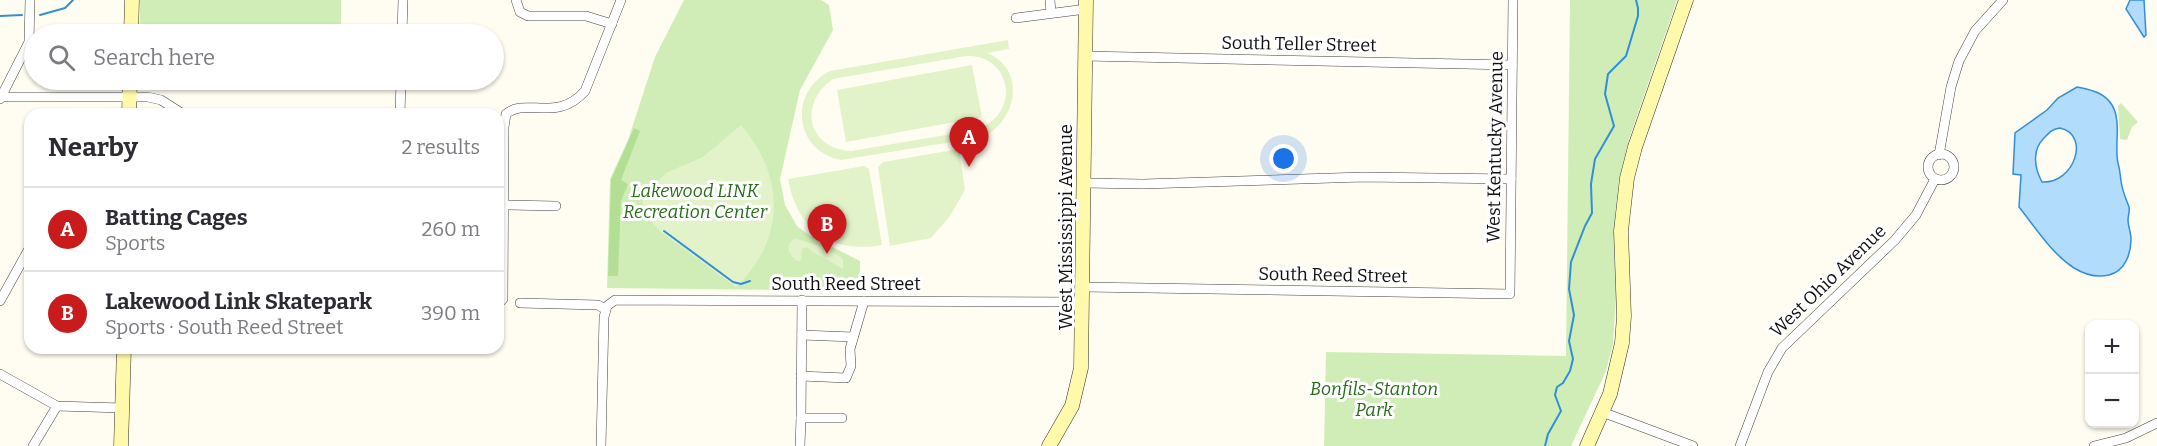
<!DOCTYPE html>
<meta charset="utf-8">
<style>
:root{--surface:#fff;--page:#f7f7f7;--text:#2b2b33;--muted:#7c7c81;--line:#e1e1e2;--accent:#ca1b1c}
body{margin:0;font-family:Bitter,serif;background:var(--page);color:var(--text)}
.controls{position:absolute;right:18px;bottom:18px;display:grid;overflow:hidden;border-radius:12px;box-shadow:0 2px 4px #0004}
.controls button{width:54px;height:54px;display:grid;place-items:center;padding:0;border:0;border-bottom:2px solid var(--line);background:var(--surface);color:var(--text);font:30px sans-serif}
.you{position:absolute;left:1284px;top:159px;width:21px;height:21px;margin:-15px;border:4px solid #fff;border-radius:50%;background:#1a73e8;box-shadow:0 0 0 9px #1a73e833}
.badge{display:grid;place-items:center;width:39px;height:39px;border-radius:50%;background:var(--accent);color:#fff;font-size:20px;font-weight:700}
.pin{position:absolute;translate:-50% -50px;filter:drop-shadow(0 2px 3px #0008)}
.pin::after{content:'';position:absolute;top:32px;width:21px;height:18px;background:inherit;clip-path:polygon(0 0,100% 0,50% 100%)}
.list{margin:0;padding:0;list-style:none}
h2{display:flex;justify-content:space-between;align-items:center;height:78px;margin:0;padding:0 24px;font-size:26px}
h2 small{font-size:20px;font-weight:400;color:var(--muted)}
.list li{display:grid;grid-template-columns:39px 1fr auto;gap:18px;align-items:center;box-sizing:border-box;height:84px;padding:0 24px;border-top:2px solid var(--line)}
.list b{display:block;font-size:22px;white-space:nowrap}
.list p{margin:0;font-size:20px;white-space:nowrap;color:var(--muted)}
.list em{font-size:20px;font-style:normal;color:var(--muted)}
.icon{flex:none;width:33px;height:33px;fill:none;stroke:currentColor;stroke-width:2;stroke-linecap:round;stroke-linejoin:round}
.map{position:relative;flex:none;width:2157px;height:446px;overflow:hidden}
.search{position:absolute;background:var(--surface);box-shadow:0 2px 4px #0004;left:24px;top:24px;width:480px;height:66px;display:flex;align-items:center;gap:15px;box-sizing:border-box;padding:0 21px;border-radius:33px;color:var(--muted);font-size:22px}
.panel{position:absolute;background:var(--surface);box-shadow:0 2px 4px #0004;left:24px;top:108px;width:480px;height:246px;border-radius:18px}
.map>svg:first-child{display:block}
</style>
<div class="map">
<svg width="2157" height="446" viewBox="0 0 2157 446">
<rect width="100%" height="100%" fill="#fffdf1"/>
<g fill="#d1edb7">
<rect x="140" y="0" width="201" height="34"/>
<polygon points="684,0 821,0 829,5 833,30 800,90 780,179 785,205 797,226 809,235 860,261 860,291 607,288 610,179 628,140 655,57"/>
<polygon points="1570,0 1677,0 1629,139 1619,180 1615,215 1614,249 1616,298 1613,344 1606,371 1571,446 1324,446 1326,352 1566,356"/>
<polygon points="2121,103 2138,122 2132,127 2127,140 2120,139 2118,106"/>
</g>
<polygon fill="#b3df95" points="634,128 640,131 621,180 628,184 621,201 618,276 608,276 611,180"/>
<g fill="#e3f3c9" fill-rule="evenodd">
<path d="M1008,40L1009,49L987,53C1027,69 1017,121 983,137L841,160C794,151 788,92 830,71ZM966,56C1010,53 1024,114 975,130L851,151C807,149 798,103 833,79Z"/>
<polygon points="972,65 982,117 846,142 837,90"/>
<path d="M741,125C785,176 786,239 736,287L661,232L643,213V197L666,173L703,157Z"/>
<polygon points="959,149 965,190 950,216 931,238 890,246 878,167 883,162"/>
<path d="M864,166L869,169L882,245C831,254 797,230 788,179Z"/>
<path d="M794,239C806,240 834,251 843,259V269C832,261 818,257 807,247L802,249L801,261H797C789,255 784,246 794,239Z"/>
</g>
<g fill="#b1dcfb" stroke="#328fd7" stroke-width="1.5" fill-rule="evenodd">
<polygon points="2130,0 2144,0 2146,35 2144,37 2126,9"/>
<path d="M2077,87C2091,90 2104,92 2112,105C2122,122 2114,145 2118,163C2120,170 2120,174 2121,181C2122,190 2126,199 2129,207C2130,211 2128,216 2128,220C2128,226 2131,232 2131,239C2131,254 2125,271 2109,275C2097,278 2084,274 2074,268C2052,254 2035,227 2019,207L2021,175L2013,174L2015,133L2047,110L2058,98ZM2060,128C2091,135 2074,184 2042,182C2034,167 2032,150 2044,138C2050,132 2052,129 2060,128Z"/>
</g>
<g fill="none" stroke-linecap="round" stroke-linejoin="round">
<g stroke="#328fd7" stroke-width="2">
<polyline points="40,15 65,8 73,0"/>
<polyline points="0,16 22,15"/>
<polyline points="664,231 733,282 741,284 750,281"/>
<polyline points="1545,446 1548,434 1561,411 1555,395 1557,387 1563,383 1570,371 1573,359 1569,341 1574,315 1569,289 1571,262 1585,226 1592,213 1591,184 1595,159 1614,126 1605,94 1608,74 1626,56 1638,16 1638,8 1636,0"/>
</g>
<defs>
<g id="street">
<polyline points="516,0 520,12 528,16 586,16 612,24"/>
<polyline points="1050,0 1051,13"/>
<polyline points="1016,18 1086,9"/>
<polyline points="402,34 403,0"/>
<polyline points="1085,56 1512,65"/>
<polyline points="0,97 148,97 161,100 183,114"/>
<polyline points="0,99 29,42 30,0"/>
<polyline points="400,114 401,80"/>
<circle cx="1941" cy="167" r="13"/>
<polyline points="1939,155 1951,87 1959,61 1975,31 2003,0"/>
<polyline points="1084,183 1143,184 1363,177 1511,179"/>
<polyline points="504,205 556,206"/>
<polyline points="1084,287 1510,294 1513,0"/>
<polyline points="802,300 801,418 842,418"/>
<polyline points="0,301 30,247"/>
<polyline points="520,303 598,305 605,309"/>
<path d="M498,304L503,299L504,127L506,114C526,97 557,123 585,91L621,0"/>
<polyline points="802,335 853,337"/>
<polyline points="0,374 57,406 122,408"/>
<polyline points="801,376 846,378 851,366 850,349 864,301"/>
<polyline points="1602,412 1693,446"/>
<polyline points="33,446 57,406"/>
<polyline points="601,446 604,317 607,306 615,300 1083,302"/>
<polyline points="800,446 801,418"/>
<polyline points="1740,446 1768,372 1782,348 1895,240 1916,215 1935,179"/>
<polyline points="2094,446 2126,438 2157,423"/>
</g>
<g id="secondary">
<polyline points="131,34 132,0"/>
<polyline points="129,114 130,80"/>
<polyline points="121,446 124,348"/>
<polyline points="1049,446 1072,406 1081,368 1086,0"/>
<polyline points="1587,446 1610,394 1622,343 1624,316 1621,231 1627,178 1635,147 1686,0"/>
</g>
</defs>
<use href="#street" stroke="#424242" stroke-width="10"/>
<use href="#secondary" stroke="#313131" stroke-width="15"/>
<use href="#street" stroke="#fff" stroke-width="9"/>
<use href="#secondary" stroke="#fff9ac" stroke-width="14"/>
</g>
<g text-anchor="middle" stroke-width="6" stroke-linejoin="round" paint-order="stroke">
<g font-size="18" fill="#0f0f0f" stroke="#fff">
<text transform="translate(1299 44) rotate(1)" y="6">South Teller Street</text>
<text transform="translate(1495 147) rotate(-89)" y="6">West Kentucky Avenue</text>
<text transform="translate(1066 227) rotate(-90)" y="6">West Mississippi Avenue</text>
<text transform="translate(1333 275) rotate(1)" y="6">South Reed Street</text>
<text transform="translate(1828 281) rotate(-44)" y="6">West Ohio Avenue</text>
<text x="846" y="290">South Reed Street</text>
</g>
<g font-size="18" font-style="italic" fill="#276c19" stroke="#fff">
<text x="695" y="197">Lakewood LINK<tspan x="695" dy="21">Recreation Center</tspan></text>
<text x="1374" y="395">Bonfils-Stanton<tspan x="1374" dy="21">Park</tspan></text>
</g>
</g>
</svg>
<div class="controls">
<button>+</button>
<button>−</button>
</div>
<div class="you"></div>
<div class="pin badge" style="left:969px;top:167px">A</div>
<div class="pin badge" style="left:827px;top:254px">B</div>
<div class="search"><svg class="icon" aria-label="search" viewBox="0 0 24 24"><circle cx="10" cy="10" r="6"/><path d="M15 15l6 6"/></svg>Search here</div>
<section class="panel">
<h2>Nearby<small>2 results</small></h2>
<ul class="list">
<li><span class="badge">A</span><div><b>Batting Cages</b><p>Sports</p></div><em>260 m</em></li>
<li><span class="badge">B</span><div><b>Lakewood Link Skatepark</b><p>Sports · South Reed Street</p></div><em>390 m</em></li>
</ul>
</section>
</div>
